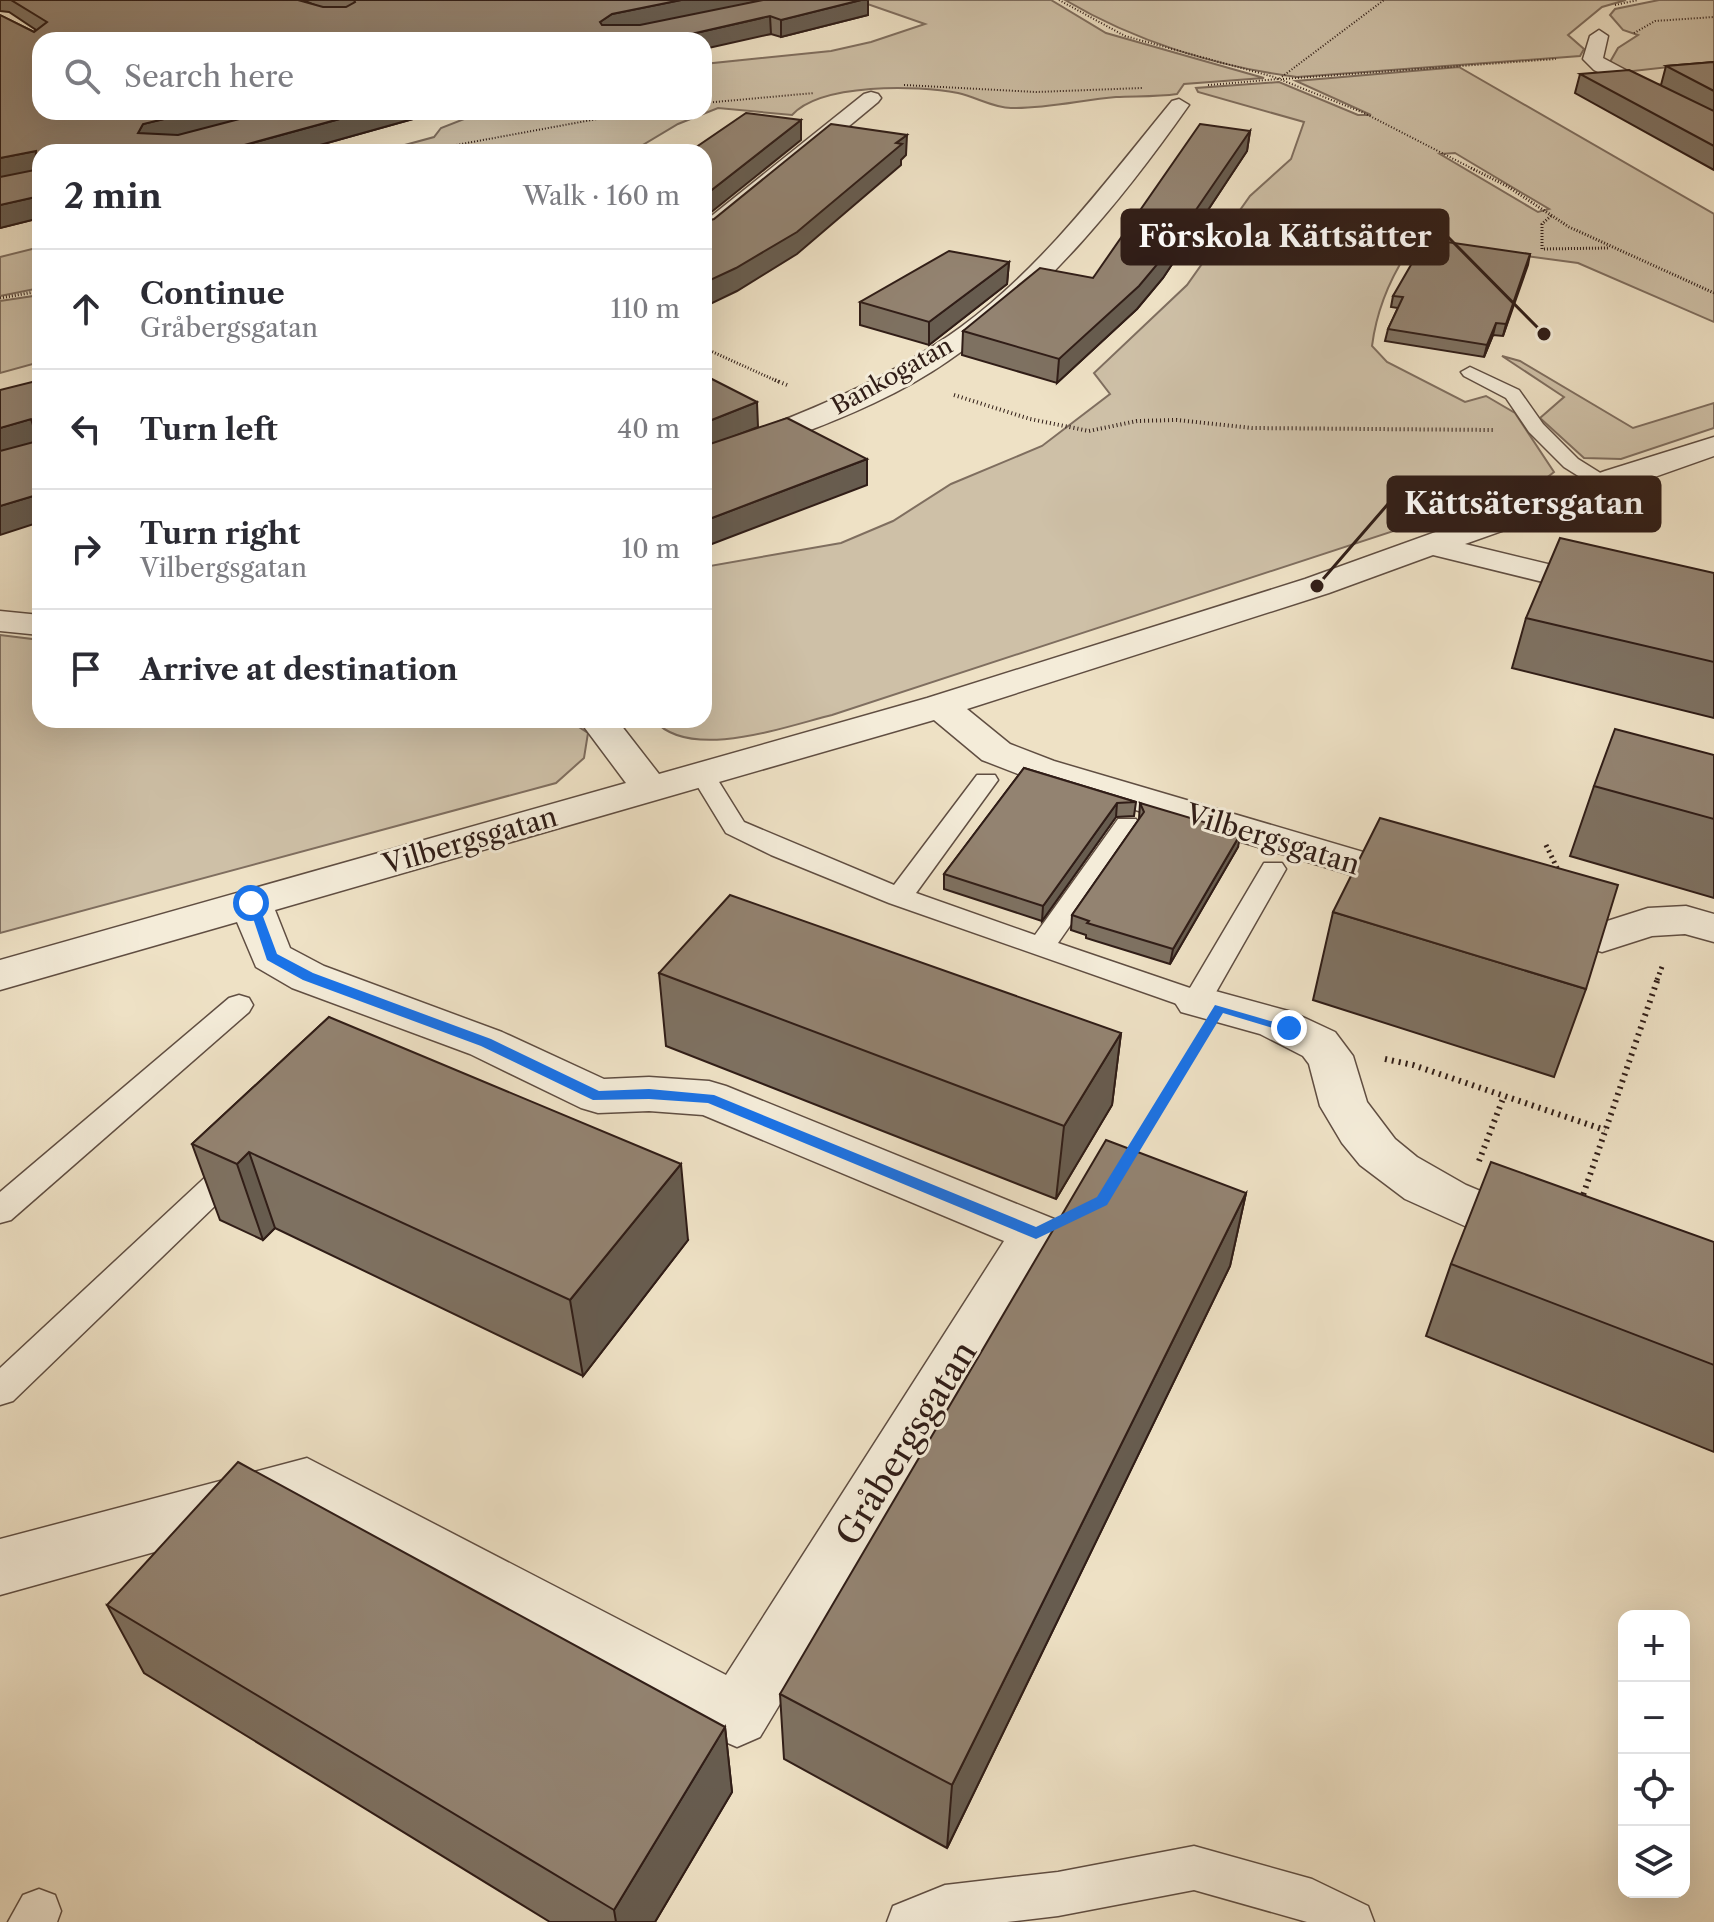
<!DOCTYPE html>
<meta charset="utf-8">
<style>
:root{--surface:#fff;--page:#f2f2f3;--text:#2b2b33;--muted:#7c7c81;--line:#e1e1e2}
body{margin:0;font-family:"Libre Caslon Text",serif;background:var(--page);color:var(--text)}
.controls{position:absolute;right:24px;bottom:24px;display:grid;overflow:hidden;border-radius:16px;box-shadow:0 8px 32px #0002}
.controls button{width:72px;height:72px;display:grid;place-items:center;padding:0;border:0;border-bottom:2px solid var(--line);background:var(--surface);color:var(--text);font:40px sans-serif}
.stop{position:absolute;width:24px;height:24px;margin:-18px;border:6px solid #1a73e8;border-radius:50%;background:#fff}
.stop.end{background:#1a73e8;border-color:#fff;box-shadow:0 2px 8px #0008}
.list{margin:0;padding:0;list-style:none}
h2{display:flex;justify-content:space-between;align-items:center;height:104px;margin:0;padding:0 32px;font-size:34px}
h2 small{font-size:26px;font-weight:400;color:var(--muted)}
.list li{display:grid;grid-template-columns:52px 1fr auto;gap:24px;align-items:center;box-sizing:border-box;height:120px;padding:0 32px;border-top:2px solid var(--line)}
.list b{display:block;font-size:30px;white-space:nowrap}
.list p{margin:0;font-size:26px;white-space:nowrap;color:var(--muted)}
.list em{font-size:26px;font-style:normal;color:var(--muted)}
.icon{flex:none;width:44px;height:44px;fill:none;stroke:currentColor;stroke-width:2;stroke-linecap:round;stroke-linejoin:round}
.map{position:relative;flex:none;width:1714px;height:1922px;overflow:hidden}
.search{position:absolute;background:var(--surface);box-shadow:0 8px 32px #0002;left:32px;top:32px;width:680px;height:88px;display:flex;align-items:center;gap:20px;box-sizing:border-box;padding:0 28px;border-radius:24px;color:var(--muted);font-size:30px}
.panel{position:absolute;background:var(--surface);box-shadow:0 8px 32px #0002;left:32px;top:144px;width:680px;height:584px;border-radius:24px}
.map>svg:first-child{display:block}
</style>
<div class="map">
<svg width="1714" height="1922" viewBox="0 0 1714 1922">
<rect width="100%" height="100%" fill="#eee1c5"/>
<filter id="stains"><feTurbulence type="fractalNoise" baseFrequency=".0025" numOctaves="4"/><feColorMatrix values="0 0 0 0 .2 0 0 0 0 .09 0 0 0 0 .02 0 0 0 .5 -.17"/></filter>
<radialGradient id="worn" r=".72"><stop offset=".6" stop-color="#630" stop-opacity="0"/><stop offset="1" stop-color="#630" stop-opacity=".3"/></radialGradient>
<g fill="#cec0a7" stroke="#7f6e5f" stroke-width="2" fill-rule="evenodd">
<path d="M856,0H1051L1106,33L1264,78L1184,84L1177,94C1157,97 1136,96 1116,97C1081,100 1046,109 1011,108C994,108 976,97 958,93C917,85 821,83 792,115L718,108L678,124L631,152H379L434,137L441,128L482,112H704V64L831,51L871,42L925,24Z"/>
<path d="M1065,0H1626L1602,7L1568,35L1584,49L1580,56L1297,77C1217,67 1134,41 1065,0Z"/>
<polygon points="1659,0 1714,0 1714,62 1624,72 1610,62 1618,48 1638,35 1623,30 1610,15 1615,9"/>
<path d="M1459,67L1714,214V322L1578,263L1415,241C1392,273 1377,307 1372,346L1387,362L1465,402L1486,396L1515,413L1554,472L1540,483L832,715C787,726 690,762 654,720H704V567L841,543L893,521L951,484L1042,446L1110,394L1094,373L1187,285L1250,196L1291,159L1304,122L1198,92L1196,88L1279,82L1358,115H1371L1296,81ZM1455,153L1549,209L1538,212L1440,154Z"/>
<polygon points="40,247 40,288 0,296 0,257"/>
<polygon points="40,295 40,362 0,373 0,301"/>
<polygon points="1502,356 1520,361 1633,428 1714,403 1714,428 1621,459 1584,458 1540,418 1564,397"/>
<polygon points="0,635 40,640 40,720 568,720 588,733 584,758 556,783 0,933"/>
</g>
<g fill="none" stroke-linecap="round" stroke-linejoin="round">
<defs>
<g id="service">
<polygon points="1470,367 1519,390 1543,424 1578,459 1610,479 1613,483 1610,487 1596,487 1564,467 1529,432 1506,398 1464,376 1461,372"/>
<polygon points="702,767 711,769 744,822 894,885 977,775 995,775 998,780 916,893 1035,935 1118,819 1136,819 1140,825 1058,943 1190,988 1264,863 1282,863 1286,869 1207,1008 1197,1011 889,903 771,855 726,833 690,774"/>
<polygon points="239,995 249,998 253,1005 249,1012 11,1220 0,1223 0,1192 229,998"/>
<polygon points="238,1153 249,1157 254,1165 249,1173 13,1401 0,1405 0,1368 227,1157"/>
<polygon points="1194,1846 1312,1879 1368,1906 1374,1922 1307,1922 1194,1890 1058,1916 1007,1922 887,1922 893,1906 945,1885 1058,1872"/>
<polygon points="39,1889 55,1895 61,1911 57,1922 8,1922 23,1895"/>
</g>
<g id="minor">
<polygon points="1599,30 1608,36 1603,58 1714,117 1714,131 1594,70 1583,59 1590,36"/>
<polygon points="871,92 878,94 881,98 878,102 713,239 704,241 704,222 864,94"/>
<path d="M1179,99L1189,105C1123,199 1044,296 948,361C902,393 848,416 795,436C766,448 735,462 704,470V451C793,417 883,384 961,327C1044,266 1107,180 1172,101Z"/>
<polygon points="1714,437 1714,456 1465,544 1714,604 1714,624 1433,555 1329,593 967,709 1010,744 1054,761 1431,872 1437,881 1431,890 1416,894 1401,890 1026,777 982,760 934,720 275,910 290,948 324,966 502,1032 604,1079 649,1077 709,1081 726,1086 1054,1219 1062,1233 1054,1247 760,1737 737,1747 714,1737 302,1511 0,1595 0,1539 307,1458 726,1675 1004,1241 703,1115 649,1111 598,1113 581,1108 470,1054 292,988 256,967 237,922 0,990 0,960 626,783 579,720 617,720 659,774 927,698 1305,579 1605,471"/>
<polygon points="0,611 40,615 40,635 0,631"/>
<polygon points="1686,906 1714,914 1714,942 1685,934 1652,936 1602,952 1532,931 1526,921 1532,911 1547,907 1601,923 1648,908"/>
<polygon points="1197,986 1292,1012 1335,1032 1353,1056 1367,1102 1395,1139 1417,1157 1466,1185 1545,1218 1553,1232 1545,1246 1527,1252 1509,1246 1405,1199 1360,1165 1342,1143 1320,1106 1309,1064 1303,1056 1260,1034 1181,1012 1174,1001 1181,990"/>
</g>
</defs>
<use href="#service" stroke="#604e42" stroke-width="3"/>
<use href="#minor" stroke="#604e42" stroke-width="3"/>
<g stroke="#301d17" stroke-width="2" stroke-dasharray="1 2" stroke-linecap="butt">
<polyline points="1059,0 1125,36 1274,77 1364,113 1475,170"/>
<polyline points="1615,5 1638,0"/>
<polyline points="1634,33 1655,21 1714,17"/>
<polyline points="1283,79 1556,59"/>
<polyline points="904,85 1036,92 1142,88"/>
<polyline points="1208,85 1279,79 1384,0"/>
<polyline points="704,103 814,93"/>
<polyline points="312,143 334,152"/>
<polyline points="418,152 635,112"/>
</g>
<g stroke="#301d17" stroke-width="3" stroke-dasharray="1 2" stroke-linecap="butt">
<polyline points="1471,168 1507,186 1569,227 1714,293"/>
<polyline points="1551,216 1542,224 1542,249 1608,248"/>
<polyline points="0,298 40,291"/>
<polyline points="704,348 779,382"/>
</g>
<g stroke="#301d17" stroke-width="4" stroke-dasharray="1 3" stroke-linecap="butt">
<polyline points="775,380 787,385"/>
<polyline points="954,395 1030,419 1089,431 1137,421 1177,420 1252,428 1493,430"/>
</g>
<g stroke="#301d17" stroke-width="5" stroke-dasharray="2 4" stroke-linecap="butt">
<polyline points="1546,845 1559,872"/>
<polyline points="1657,980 1663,964"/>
</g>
<g stroke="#301d17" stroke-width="6" stroke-dasharray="2 5" stroke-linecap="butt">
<polyline points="1385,1059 1413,1065 1605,1130"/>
<polyline points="1132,1154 1196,1046"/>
<polyline points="1479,1161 1504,1096"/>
<polyline points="1581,1201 1658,978"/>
</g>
<use href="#service" fill="#f4ecd9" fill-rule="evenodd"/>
<use href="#minor" fill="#f4ecd9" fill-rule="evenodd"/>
</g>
<g fill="#7e7161" stroke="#301d17" stroke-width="2">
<polygon points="0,0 298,0 317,6 303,0 868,0 868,15 781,37 771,34 40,112 438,112 295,152 40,152 40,218 0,228 0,15 34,32 36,30 9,12 0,11"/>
<polygon points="1714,62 1714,170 1575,93 1580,74 1661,85 1666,66"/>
<polygon points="1250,131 1247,151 1163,278 1137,309 1057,383 962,355 963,331 1093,278"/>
<polygon points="1433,253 1530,254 1503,336 1493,335 1484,357 1385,341 1388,329 1398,308 1391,307 1393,296"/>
<polygon points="1009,262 1007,284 929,345 860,325 860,302"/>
<polygon points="1714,573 1714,718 1512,668 1526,618"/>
<polygon points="1714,755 1714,898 1570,856 1594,786"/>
<polygon points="1024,768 1136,802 1134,816 1116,817 1042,921 944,889 944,874"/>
<polygon points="1140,803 1238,847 1170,964 1086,938 1086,935 1071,930 1072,915 1139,819"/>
<polygon points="1333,912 1586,989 1554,1077 1313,1000"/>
<polygon points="659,973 1121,1033 1112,1105 1056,1199 666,1046"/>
<polygon points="329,1017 688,1240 583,1376 275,1228 263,1240 220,1220 192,1144"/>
<polygon points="1246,1193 1230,1266 947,1848 784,1759 780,1694"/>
<polygon points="1714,1242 1714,1452 1426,1336 1451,1264"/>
<polygon points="107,1605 725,1727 732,1792 655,1922 550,1922 144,1673"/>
</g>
<g fill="#675c4f" stroke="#301d17" stroke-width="2">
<polygon points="681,0 762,0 601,40 600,22 612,14"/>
<polygon points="861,0 868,0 868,15 781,37 781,20"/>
<polygon points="770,16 771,34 704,49 704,40 665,40"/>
<polygon points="193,112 273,112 148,144 138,133 143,124"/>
<polygon points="365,112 438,112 295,152 219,152"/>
<polygon points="801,120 801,140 704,218 704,196"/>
<polygon points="1250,131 1247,151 1163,278 1137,309 1057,383 1059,359"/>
<polygon points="907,135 906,155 901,160 901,165 797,254 737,291 704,307 704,283"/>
<polygon points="36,151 40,171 0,180 0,158"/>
<polygon points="40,196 40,218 0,228 0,205"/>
<polygon points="1530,254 1528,265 1503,336 1506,324"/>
<polygon points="1009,262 1007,284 929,345 929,322"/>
<polygon points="1496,323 1493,335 1484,357 1487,345"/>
<polygon points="757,402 758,427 704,448 704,423"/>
<polygon points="31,419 39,444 0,455 0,428"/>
<polygon points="867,459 867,485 704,547 704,521"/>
<polygon points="40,494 40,522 0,535 0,506"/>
<polygon points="1117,803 1116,817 1042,921 1043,906"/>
<polygon points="1241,833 1238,847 1170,964 1173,949"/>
<polygon points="1121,1033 1112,1105 1056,1199 1064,1126"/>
<polygon points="249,1152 275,1228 263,1240 237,1164"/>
<polygon points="681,1164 688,1240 583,1376 570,1300"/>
<polygon points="1246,1193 1230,1266 947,1848 952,1785"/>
<polygon points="725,1727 732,1792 655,1922 616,1922 614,1910"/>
</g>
<g fill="#938371" stroke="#301d17" stroke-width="2">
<polygon points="11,0 298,0 323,7 346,7 355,2 354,0 681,0 612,14 600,22 602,25 640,25 763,0 861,0 781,20 770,16 665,40 40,40 40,112 193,112 143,124 138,133 178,135 266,112 365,112 219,152 40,152 40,196 0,205 0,177 35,170 36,151 0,158 0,15 34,32 47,22"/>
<polygon points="1714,62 1714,91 1666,66"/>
<polygon points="1629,70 1714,111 1714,146 1580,74"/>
<polygon points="746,113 801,120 704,196 704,152 689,152"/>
<polygon points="831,124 907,135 896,143 902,144 797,232 736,268 704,283 704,222 714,219"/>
<polygon points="1200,124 1250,131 1165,255 1139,286 1059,359 963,331 1040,268 1093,278"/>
<polygon points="1440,241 1530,254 1506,324 1496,323 1487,345 1388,329 1403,297 1393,296 1419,251 1433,253"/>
<polygon points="949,251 1009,262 929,322 860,302"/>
<polygon points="704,375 757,402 704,423"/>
<polygon points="40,380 40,494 0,506 0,451 34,442 35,422 31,419 0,428 0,390"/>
<polygon points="787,418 867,459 704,521 704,446"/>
<polygon points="1560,538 1714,573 1714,662 1526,618"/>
<polygon points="1615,729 1714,755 1714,819 1594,786"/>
<polygon points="1024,768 1136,802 1117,803 1043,906 944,874"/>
<polygon points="1140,803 1241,833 1173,949 1087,923 1089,921 1072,915 1144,812"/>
<polygon points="1380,818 1618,885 1586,989 1333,912"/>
<polygon points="730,895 1121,1033 1064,1126 659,973"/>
<polygon points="329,1017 681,1164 570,1300 249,1152 237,1164 192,1144"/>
<polygon points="1106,1140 1246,1193 952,1785 780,1694"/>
<polygon points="1491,1162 1714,1242 1714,1365 1451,1264"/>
<polygon points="238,1462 725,1727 614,1910 107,1605"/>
</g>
<polygon fill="#1a73e8" points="247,900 258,903 277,954 313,973 491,1039 599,1091 649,1089 714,1095 1036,1227 1097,1197 1215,1005 1295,1028 1289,1033 1223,1013 1107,1205 1036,1239 708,1103 649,1099 593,1100 481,1046 303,980 267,960"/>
<g text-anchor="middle" stroke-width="6" stroke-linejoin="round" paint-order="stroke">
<g font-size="24" fill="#301d17" stroke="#f4ecd9">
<text transform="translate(892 376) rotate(-29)" y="8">Bankogatan</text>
</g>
<g font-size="28" fill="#301d17" stroke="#f4ecd9">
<text transform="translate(1273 839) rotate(17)" y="10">Vilbergsgatan</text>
<text transform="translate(470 840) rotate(-16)" y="10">Vilbergsgatan</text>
</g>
<g font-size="34" fill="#301d17" stroke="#f4ecd9">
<text transform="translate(906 1443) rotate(-58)" y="12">Gråbergsgatan</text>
</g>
</g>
<path fill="none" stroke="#301d17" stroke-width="3" d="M1544 334L1448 237M1317 586L1388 504"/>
<g fill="#301d17" stroke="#f4ecd9" stroke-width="3">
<circle cx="1544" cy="334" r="8"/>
<circle cx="1317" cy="586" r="8"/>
</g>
<g fill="#301d17" stroke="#301d17" stroke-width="3">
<rect x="1122" y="210" width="326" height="54" rx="8"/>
<rect x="1388" y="477" width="272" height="54" rx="8"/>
</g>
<g font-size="30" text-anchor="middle" font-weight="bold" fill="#fff">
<text x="1285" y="247">Förskola Kättsätter</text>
<text x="1524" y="514">Kättsätersgatan</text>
</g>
<rect width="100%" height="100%" filter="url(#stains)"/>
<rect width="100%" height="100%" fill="url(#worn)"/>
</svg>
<div class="controls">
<button>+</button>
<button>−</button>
<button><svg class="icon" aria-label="locate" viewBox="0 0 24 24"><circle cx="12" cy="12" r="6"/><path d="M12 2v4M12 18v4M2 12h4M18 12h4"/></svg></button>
<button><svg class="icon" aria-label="layers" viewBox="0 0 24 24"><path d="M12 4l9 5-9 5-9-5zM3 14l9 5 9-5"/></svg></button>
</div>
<div class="stop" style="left:251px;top:903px"></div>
<div class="stop end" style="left:1289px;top:1028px"></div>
<div class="search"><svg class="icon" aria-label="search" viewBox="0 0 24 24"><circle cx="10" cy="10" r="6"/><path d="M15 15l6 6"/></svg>Search here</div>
<section class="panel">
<h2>2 min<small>Walk · 160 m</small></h2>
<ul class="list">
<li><svg class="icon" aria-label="ahead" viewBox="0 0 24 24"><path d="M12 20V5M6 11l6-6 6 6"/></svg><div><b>Continue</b><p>Gråbergsgatan</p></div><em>110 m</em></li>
<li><svg class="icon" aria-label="left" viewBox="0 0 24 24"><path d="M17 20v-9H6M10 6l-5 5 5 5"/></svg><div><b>Turn left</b></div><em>40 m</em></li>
<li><svg class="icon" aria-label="right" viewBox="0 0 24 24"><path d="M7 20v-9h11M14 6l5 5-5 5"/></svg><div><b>Turn right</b><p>Vilbergsgatan</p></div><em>10 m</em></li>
<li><svg class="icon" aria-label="arrive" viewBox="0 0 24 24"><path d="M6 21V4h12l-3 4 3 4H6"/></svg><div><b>Arrive at destination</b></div></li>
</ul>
</section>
</div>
